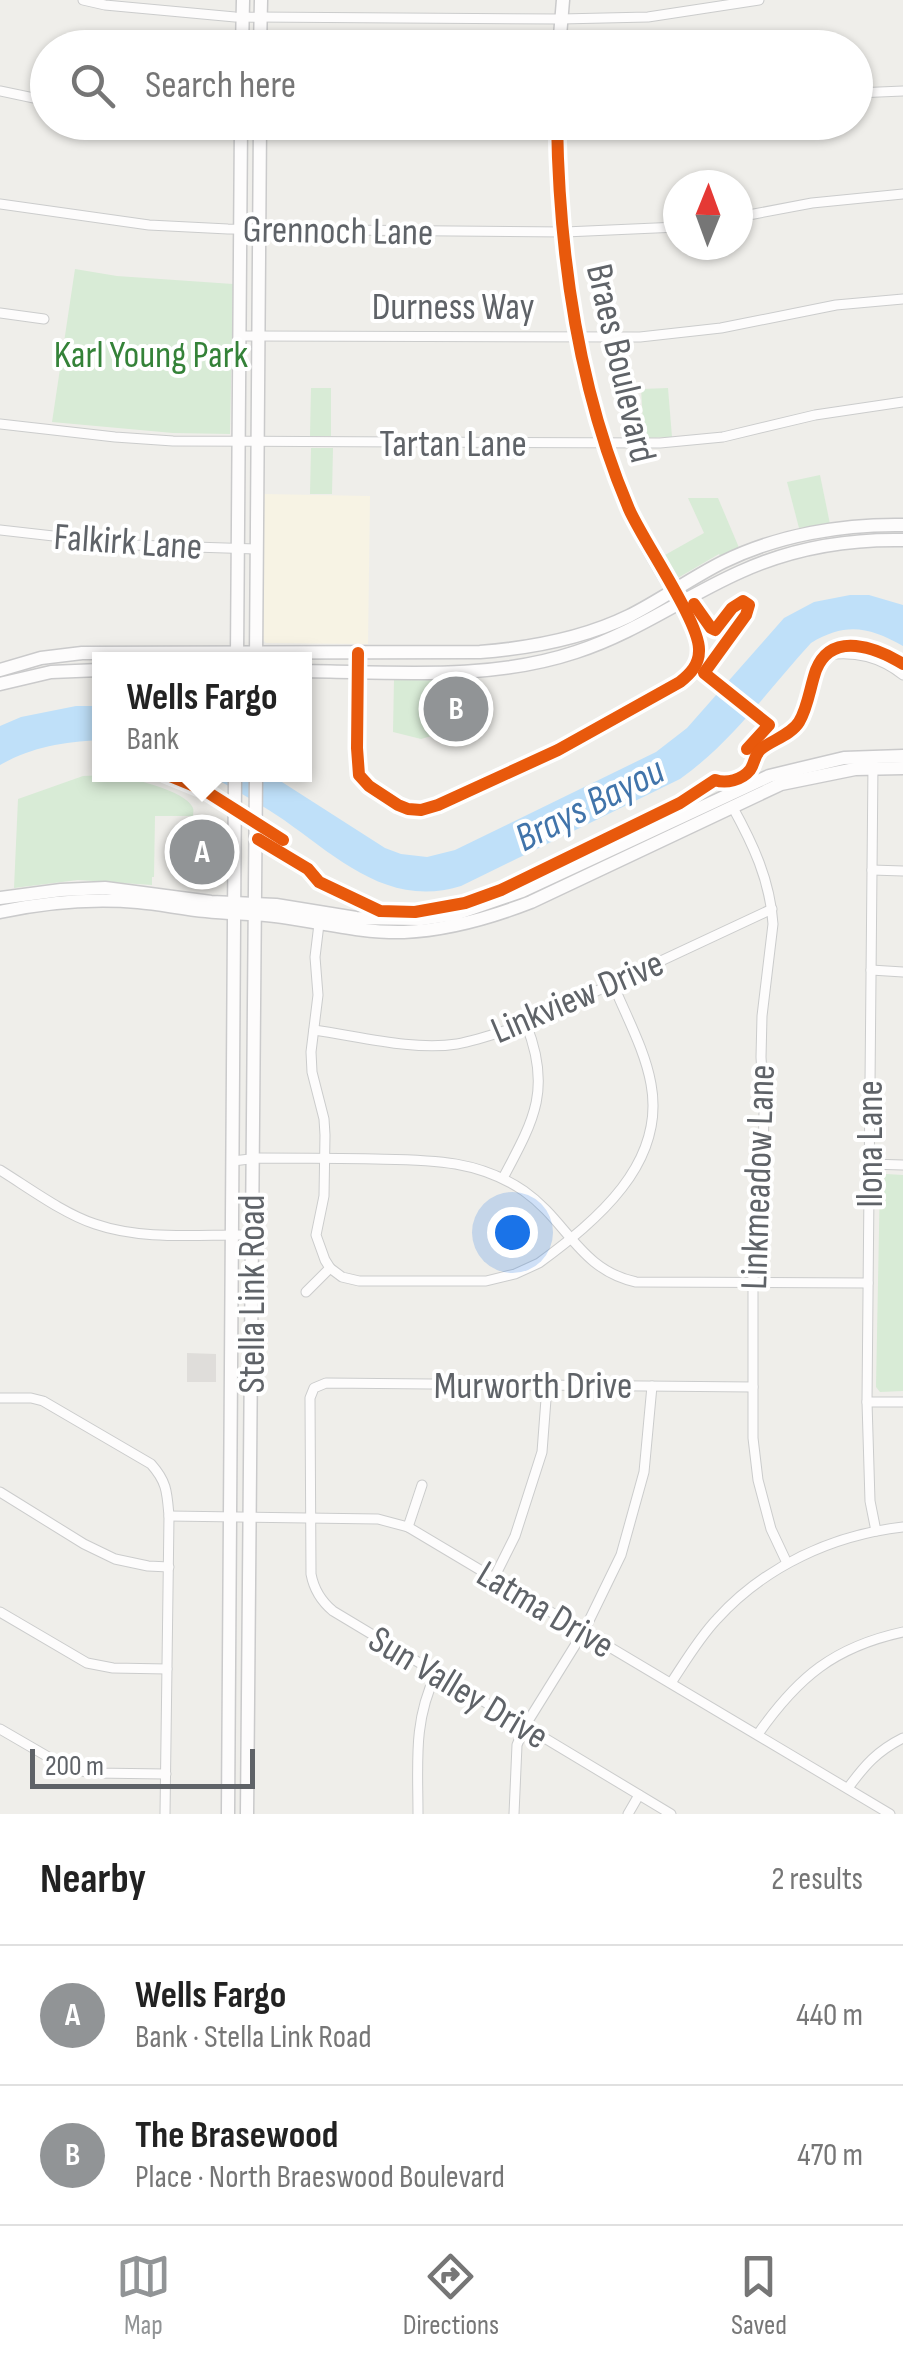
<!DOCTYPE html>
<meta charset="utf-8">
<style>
:root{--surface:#fff;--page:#f6f6f6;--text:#222;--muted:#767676;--line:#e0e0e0;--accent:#919496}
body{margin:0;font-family:"Sofia Sans Condensed",sans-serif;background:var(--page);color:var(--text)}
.compass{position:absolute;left:663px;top:170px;width:90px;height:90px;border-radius:50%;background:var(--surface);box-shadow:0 2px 8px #0004;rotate:1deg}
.scale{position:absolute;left:30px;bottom:25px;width:225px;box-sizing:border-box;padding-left:10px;border:5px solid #5f6368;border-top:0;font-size:28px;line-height:35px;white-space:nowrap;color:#5f6368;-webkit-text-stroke:8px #fff;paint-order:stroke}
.you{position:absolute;left:512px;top:1232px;width:35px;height:35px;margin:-25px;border:8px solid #fff;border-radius:50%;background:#1a73e8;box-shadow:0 0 0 15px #1a73e833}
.badge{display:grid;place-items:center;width:65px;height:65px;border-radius:50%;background:var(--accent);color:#fff;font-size:32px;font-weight:700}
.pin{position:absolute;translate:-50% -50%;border:5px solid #fff;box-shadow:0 2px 10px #0006}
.popup{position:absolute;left:92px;top:652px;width:220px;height:130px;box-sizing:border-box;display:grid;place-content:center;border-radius:0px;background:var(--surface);filter:drop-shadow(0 2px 8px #0005);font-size:32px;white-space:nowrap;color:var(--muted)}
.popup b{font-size:38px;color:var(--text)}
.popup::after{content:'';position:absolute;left:50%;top:100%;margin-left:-20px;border:20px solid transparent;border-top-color:var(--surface)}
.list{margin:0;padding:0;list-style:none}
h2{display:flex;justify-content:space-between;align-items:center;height:130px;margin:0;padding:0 40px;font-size:42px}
h2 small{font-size:32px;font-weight:400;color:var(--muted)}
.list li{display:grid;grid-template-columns:65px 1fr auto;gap:30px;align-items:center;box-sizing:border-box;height:140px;padding:0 40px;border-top:2px solid var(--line)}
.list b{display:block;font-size:38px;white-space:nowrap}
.list p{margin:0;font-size:32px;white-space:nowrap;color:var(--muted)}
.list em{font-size:32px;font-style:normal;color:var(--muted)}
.icon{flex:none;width:55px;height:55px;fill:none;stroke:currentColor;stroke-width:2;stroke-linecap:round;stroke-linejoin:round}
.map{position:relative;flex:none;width:903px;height:1814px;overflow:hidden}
.search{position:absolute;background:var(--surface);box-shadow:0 2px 8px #0004;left:30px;right:30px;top:30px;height:110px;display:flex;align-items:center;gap:25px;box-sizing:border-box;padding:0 35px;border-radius:55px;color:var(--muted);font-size:38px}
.sheet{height:410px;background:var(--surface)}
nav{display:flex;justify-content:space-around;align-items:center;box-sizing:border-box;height:140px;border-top:2px solid var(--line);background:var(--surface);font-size:28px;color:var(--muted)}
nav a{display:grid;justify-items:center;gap:5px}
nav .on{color:var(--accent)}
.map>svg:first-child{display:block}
</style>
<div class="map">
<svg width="903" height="1814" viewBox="0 0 903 1814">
<rect width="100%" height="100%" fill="#efeeea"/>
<polygon fill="#f7f3e4" points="263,494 370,496 368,644 266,643 263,640"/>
<polygon fill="#dfddda" points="187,1353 216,1354 216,1382 187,1382"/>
<g fill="#d8ebd6">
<polygon points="75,269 117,276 233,284 230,434 173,433 52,422"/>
<polygon points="311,388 331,388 331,436 310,436"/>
<polygon points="668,388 672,437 644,438 641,389"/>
<polygon points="311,448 333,448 332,494 310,494"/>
<polygon points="820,475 830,524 799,528 787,482"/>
<polygon points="688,498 718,498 740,550 721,557 719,554 676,579 665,555 704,533"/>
<polygon points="394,678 450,678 449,731 421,739 393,732"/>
<path d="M109,775C127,777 186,790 193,808C194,810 193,813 193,816H155L154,877H152V885L78,880L14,888L18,799L83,776Z"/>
<polygon points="886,1174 903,1175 903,1391 880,1392 876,1387 880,1177"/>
</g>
<g fill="#bfe0f9">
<path d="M850,595H869L903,605V646C869,627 846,622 811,643C769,689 731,743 680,779L461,886C389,908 339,859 284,820C260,804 235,790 210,775H271L385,848L401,854L427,857L455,850L656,752L687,728L784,618L814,602Z"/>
<path d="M76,706H99V740C63,742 32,747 0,765V726L21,717Z"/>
</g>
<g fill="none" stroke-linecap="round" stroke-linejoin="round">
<defs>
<g id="street">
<polyline points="83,0 105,5 235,17 561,19 648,17 759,0"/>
<polyline points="0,91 48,101"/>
<polyline points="856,93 903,91"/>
<polyline points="230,122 557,126 641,122"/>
<polyline points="0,204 149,225 228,229 565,232 678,227"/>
<polyline points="738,217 812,203 903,194"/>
<polyline points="0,313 44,319"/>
<polyline points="239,336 640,337 721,328 836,305 903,299"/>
<polyline points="0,424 115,437 173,441 660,443 723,437 815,415 903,402"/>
<polyline points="0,530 133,545 256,549"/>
<path d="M358,653C357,674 351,765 361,779C367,787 378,793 386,798C405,810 417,811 438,805L558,750L689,675C709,647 695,629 681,603"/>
<path d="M827,655C856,651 880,657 903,675"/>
<polyline points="873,764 867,1402 870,1501 876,1531"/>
<path d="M732,806C753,844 770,880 773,924L762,1016L761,1057L764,1112L763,1158L753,1228V1438L758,1480L771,1529L787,1563"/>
<polyline points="872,870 903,871"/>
<path d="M319,924L315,957L318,995L311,1052L312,1072L324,1119L325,1135L324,1196L316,1235L325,1260L330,1268L342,1277L359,1281H486L515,1274L539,1263C596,1221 666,1164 651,1084C645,1050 626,1016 613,984"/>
<polyline points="871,970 903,972"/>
<path d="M314,1030C358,1036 413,1051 457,1044C480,1040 503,1031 526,1024L772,909"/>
<path d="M233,1161L258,1158C297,1158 336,1158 375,1159C428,1160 477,1159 524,1191C567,1221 580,1270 636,1282L868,1283"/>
<polyline points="869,1164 903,1165"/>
<path d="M0,1170C29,1188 64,1214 95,1224C144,1241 201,1234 252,1235"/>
<path d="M503,1178C534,1120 552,1089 526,1024"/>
<polyline points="306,1292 330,1268"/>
<path d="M0,1398H31L43,1401L151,1464C167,1482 167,1492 169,1516L165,1814"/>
<polyline points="867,1402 903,1402"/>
<polyline points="0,1492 84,1544 115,1559 148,1566 169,1567"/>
<polyline points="169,1516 378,1519 408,1527 890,1814"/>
<polyline points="408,1527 422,1485"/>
<polyline points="494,1578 515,1536 542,1452 547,1386"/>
<polyline points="0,1612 87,1663 113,1668 167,1669"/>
<path d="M671,1683C685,1662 699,1638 717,1619C765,1566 833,1535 903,1527"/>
<polyline points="0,1729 69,1769 94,1773 166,1774"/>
<path d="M758,1734C798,1677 834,1647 903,1632"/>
<path d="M848,1788C865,1765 877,1751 903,1738"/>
<path d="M418,1814C418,1763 413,1721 436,1674"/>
<polyline points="514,1814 517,1745 525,1726 584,1631 621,1555 644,1472 652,1386"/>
<polyline points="628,1814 639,1795"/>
<path d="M671,1814L333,1611C321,1601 314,1590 311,1574L310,1398L314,1388L326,1383L753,1387"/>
</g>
<g id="secondary">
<polyline points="242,48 243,0"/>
<polyline points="260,48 261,0"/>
<polyline points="559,48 563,0"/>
<path d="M557,122C559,225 572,328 601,426C611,461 621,495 637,527C648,550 662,572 675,594"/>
<polyline points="237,657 241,122"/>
<polyline points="256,660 260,122"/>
<path d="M0,670L41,658L82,653L480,652C531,648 582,639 629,616C661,600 691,578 723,562C778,535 842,524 903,525"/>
<path d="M304,671C395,672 489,681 576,652C635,633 684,597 740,572C792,548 847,539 903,540"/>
<polyline points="0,684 51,672 100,670"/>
<polyline points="0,898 61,890 105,888 211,902 276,905 356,918 421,919 455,914 522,891 769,776 844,758 903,756"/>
<path d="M0,912C46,902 91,898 138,902C161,904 183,909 206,911C231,914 257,913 283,917C324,923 362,933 404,932C449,930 490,918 531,902L781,784L855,769L903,768"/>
<polyline points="228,1814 235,774"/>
<polyline points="247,1814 256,774"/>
</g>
</defs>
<use href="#street" stroke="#cbcccc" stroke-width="11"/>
<use href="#secondary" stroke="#cacacb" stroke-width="15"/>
<use href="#street" stroke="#fdfcfc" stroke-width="9"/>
<use href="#secondary" stroke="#fdfcfc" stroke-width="12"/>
<defs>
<g id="cycleway">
<polyline points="694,604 711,628 715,630 732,608 743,601 749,605 746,615 704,673 769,725 747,749"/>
<path d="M358,653L357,748L359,775L369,786L398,805L408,809L421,810L438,805L558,750L680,682C690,674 699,665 699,651C701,624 643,541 629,509C578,389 559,253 557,122"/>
<polyline points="165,774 204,790 283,840"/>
<path d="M258,839L308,869L319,882L380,911L415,912L465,903L501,890L680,803L715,780C726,784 742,780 750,770C755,763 754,755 761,749C772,740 791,735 799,722C808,707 810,687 816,670C832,630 877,648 903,664"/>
</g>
</defs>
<use href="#cycleway" stroke="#fff" stroke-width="19"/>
<use href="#cycleway" stroke="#e8590c" stroke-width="12"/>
</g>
<g text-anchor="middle" stroke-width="8" stroke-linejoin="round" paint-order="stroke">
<g font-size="38" fill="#5f6368" stroke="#fff">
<text transform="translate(338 230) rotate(1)" y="13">Grennoch Lane</text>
<text x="453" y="319">Durness Way</text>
<text transform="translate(622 363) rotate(77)" y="13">Braes Boulevard</text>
<text x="453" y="456">Tartan Lane</text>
<text transform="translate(128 541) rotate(4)" y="13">Falkirk Lane</text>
<text transform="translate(577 996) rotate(-23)" y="13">Linkview Drive</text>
<text transform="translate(869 1144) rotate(-90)" y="13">Ilona Lane</text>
<text transform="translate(757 1177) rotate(-88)" y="13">Linkmeadow Lane</text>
<text transform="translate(251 1294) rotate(-90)" y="13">Stella Link Road</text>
<text x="533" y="1398">Murworth Drive</text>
<text transform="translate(546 1609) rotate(31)" y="13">Latma Drive</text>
<text transform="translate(459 1687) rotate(31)" y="13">Sun Valley Drive</text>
</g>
<g font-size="38" fill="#348238" stroke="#fff">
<text x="151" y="367">Karl Young Park</text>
</g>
<g font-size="40" font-style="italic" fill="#4174aa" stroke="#fff">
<text transform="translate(589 803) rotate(-27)" y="14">Brays Bayou</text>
</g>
</g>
</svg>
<svg class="compass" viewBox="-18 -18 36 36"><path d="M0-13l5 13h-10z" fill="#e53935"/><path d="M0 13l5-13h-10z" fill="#767676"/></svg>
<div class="scale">200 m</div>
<div class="you"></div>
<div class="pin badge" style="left:202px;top:852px">A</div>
<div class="popup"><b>Wells Fargo</b>Bank</div>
<div class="pin badge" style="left:456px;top:709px">B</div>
<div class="search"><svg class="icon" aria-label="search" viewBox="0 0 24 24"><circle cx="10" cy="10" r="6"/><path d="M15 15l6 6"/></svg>Search here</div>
</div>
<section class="sheet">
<h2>Nearby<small>2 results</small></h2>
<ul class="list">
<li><span class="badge">A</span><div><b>Wells Fargo</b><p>Bank · Stella Link Road</p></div><em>440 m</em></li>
<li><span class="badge">B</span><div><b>The Brasewood</b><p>Place · North Braeswood Boulevard</p></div><em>470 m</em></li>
</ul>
</section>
<nav>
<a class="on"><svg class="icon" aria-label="map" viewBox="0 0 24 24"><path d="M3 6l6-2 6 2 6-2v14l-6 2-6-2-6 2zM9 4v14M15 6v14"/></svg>Map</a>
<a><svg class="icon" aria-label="directions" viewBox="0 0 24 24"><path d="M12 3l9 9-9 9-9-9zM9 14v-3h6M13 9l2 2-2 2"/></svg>Directions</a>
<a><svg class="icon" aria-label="saved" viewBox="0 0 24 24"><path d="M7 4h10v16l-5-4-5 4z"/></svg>Saved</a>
</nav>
